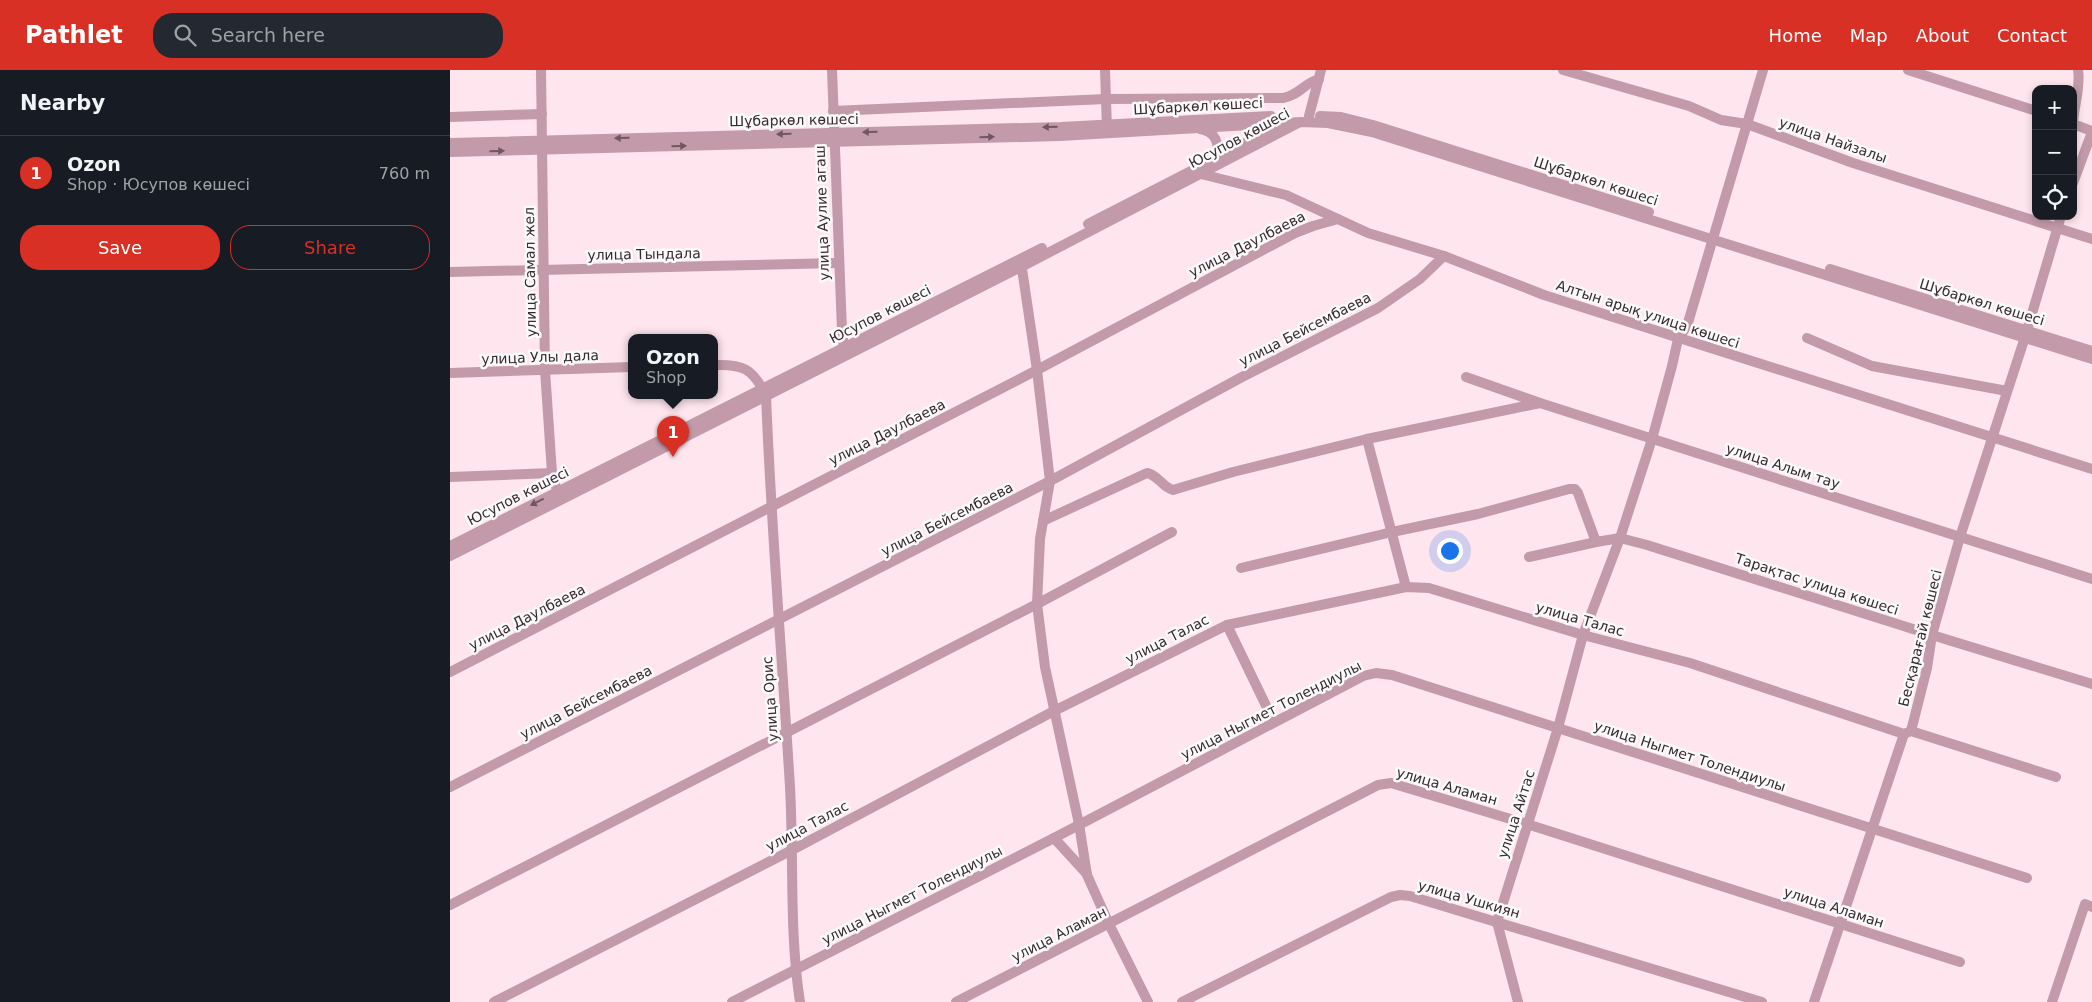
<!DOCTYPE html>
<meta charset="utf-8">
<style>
:root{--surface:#171b24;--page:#242831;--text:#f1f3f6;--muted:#9ea1a6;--line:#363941;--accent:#d93025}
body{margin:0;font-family:"DejaVu Sans",sans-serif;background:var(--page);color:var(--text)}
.controls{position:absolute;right:15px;top:15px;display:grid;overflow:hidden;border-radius:10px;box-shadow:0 2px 8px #0003}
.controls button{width:45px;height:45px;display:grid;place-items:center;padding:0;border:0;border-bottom:1px solid var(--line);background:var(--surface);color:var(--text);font:25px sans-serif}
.you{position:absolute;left:999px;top:480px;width:18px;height:18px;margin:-12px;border:4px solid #fff;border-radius:50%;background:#1a73e8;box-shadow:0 0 0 8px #1a73e833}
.badge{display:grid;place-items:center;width:32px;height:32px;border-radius:50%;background:var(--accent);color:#fff;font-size:16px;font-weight:700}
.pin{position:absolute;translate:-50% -41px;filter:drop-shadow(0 1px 2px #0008)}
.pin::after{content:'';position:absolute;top:26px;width:18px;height:15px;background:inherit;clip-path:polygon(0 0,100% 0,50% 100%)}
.popup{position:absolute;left:178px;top:264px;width:90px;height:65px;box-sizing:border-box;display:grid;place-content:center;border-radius:10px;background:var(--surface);filter:drop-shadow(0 1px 4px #0005);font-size:16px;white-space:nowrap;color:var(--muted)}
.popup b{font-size:19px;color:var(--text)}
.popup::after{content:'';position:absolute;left:50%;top:100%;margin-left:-10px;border:10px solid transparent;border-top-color:var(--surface)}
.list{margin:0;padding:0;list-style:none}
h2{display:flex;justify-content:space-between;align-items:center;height:65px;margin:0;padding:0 20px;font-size:21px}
h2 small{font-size:16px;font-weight:400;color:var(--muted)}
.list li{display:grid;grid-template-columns:32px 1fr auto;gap:15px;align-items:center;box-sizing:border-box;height:75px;padding:0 20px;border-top:1px solid var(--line)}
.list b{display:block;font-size:19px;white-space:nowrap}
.list p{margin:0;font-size:16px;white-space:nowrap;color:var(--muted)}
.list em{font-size:16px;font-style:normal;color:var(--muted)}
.actions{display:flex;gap:10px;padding:15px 20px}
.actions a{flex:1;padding:11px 0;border:1px solid var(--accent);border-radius:20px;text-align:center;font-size:18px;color:var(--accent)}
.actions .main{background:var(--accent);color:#fff}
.icon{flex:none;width:28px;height:28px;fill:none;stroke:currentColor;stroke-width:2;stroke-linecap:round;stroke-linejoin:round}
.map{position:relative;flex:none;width:1642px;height:932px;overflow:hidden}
header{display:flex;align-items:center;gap:30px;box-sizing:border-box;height:70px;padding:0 25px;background:var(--accent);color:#fff}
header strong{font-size:24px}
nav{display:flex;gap:28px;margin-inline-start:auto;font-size:18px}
.search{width:350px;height:45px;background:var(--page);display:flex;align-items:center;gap:12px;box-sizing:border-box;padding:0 18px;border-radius:20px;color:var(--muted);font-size:19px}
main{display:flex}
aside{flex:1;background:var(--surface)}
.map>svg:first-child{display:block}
</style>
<header>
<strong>Pathlet</strong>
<div class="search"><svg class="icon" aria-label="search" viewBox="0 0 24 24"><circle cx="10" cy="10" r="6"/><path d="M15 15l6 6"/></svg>Search here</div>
<nav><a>Home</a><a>Map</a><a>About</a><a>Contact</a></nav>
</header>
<main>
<aside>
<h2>Nearby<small></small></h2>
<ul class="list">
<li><span class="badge">1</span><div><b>Ozon</b><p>Shop · Юсупов көшесі</p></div><em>760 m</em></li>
</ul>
<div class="actions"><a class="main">Save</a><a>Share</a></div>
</aside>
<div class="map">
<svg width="1642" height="932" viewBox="0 0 1642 932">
<rect width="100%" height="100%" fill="#fee5ee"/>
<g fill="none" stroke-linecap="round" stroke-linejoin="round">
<g stroke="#c29aa9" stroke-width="10">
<polyline points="91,0 95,300 102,403 109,428"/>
<polyline points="382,0 392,261 394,278 398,283"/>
<polyline points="655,0 657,59"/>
<polyline points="1113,0 1239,36 1271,50 1297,54 1403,93 1642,169"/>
<polyline points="1458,0 1586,41"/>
<path d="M383,41L656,29L833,28C850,25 854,13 869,9"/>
<polyline points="859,46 871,0"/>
<polyline points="870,46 891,47 923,55 1199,142"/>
<polyline points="0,47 92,44"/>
<path d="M1623,53C1624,36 1631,16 1628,0"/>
<polyline points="1623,54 1642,61"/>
<path d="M750,59C765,61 771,74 765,88"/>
<polyline points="0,73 611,57 821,46"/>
<polyline points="0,82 610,66 851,52 878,53 922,62 1642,289"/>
<polyline points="751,104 836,125 918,163 994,186 1094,225 1642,399"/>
<polyline points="1623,113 1642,62"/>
<polyline points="638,154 813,64 826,59"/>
<polyline points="571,192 587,300 600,411 590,469 587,534 595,597 629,754 637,805 659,854 698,932"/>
<polyline points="1380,199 1642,281"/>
<polyline points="0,202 388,193"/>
<polyline points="1357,268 1422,296 1557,321"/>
<path d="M264,295C293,294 302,298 316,325C321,456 332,586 340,717C344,788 339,861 350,932"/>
<polyline points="0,303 182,297"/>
<polyline points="1016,307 1090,333 1642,509"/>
<polyline points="917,369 1090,333"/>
<polyline points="0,407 102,403"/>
<path d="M593,451L697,403C708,405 712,417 723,420L783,402L917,369L956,517"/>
<polyline points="0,476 592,178"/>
<polyline points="0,486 571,197 848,53"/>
<polyline points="1079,487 1146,472"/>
<polyline points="791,498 942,462 1028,444 1119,419 1125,419 1128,423 1146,472 1170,468 1197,475 1482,565 1642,614"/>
<polyline points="777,555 824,652"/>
<polyline points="0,602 587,300 845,163 863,156 888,149"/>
<polyline points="1461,661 1606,707"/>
<polyline points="0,717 600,411 792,307 928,238 970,209 994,186"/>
<polyline points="604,768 637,804"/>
<polyline points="0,835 587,534 722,462"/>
<polyline points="44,932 342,780 604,641 777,555 956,517 979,518 1133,565 1240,593 1454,664"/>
<polyline points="282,932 604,768 913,606 926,603 942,605 1577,808"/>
<polyline points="506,932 928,715 941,713 1077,754 1510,892"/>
<polyline points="732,932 941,827 950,825 960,826 1312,932"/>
<polyline points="1068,932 1047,852 1108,658 1133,565 1170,468 1202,369 1222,296 1228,269 1237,256 1313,0"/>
<polyline points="1364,932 1454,664 1461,661 1477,598 1482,565 1510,467 1575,267 1611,146"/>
<polyline points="1602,932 1635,834 1642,837"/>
</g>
</g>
<defs><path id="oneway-solid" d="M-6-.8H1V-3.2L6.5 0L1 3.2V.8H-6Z" transform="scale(1.25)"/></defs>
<g fill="#705760">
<use href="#oneway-solid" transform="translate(600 57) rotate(179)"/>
<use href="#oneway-solid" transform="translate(420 62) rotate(179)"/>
<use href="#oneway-solid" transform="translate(334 64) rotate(179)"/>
<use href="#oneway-solid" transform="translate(537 67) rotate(-1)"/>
<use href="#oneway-solid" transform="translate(172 68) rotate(179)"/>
<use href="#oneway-solid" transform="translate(229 76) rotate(-2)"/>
<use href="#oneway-solid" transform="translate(47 81) rotate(-1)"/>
<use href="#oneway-solid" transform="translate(87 432) rotate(153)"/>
</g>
<g text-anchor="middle" stroke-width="5" stroke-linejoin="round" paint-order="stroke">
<g font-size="14" fill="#392a2f" stroke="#fafafa">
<text transform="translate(748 36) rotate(-3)" y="5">Шұбаркөл көшесі</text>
<text transform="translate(344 50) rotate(-1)" y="5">Шұбаркөл көшесі</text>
<text transform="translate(789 68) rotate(-28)" y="5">Юсупов көшесі</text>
<text transform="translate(1383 70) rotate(19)" y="5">улица Найзалы</text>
<text transform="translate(1146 111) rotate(18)" y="5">Шұбаркөл көшесі</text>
<text transform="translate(372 143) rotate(-92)" y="5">улица Аулие агаш</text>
<text transform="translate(797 174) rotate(-27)" y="5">улица Даулбаева</text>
<text transform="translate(194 184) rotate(-1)" y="5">улица Тындала</text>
<text transform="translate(80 202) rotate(-91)" y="5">улица Самал жел</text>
<text transform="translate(1532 232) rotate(17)" y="5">Шұбаркөл көшесі</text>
<text transform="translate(430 244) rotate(-27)" y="5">Юсупов көшесі</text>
<text transform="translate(1198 244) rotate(18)" y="5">Алтын арық улица көшесі</text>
<text transform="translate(855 259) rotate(-27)" y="5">улица Бейсембаева</text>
<text transform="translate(90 287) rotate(-2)" y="5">улица Улы дала</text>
<text transform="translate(437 362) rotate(-27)" y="5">улица Даулбаева</text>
<text transform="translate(1333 396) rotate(18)" y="5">улица Алым тау</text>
<text transform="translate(68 426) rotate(-27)" y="5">Юсупов көшесі</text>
<text transform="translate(497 449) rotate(-27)" y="5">улица Бейсембаева</text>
<text transform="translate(1367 514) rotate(18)" y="5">Тарақтас улица көшесі</text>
<text transform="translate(77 547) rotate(-27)" y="5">улица Даулбаева</text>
<text transform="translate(1130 549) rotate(16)" y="5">улица Талас</text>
<text transform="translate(1470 568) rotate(-76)" y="5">Бесқарағай көшесі</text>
<text transform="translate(717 569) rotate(-27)" y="5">улица Талас</text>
<text transform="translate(320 629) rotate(-94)" y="5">улица Орис</text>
<text transform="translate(136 632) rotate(-27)" y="5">улица Бейсембаева</text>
<text transform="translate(821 640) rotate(-27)" y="5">улица Ныгмет Толендиулы</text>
<text transform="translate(1240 686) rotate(18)" y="5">улица Ныгмет Толендиулы</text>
<text transform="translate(997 716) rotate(16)" y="5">улица Аламан</text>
<text transform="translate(1066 744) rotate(-72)" y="5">улица Айтас</text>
<text transform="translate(357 756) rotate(-28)" y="5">улица Талас</text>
<text transform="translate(462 825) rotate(-27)" y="5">улица Ныгмет Толендиулы</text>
<text transform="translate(1019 829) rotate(16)" y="5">улица Ушкиян</text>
<text transform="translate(1384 837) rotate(18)" y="5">улица Аламан</text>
<text transform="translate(609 864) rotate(-27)" y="5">улица Аламан</text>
</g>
</g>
</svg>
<div class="controls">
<button>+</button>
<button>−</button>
<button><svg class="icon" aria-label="locate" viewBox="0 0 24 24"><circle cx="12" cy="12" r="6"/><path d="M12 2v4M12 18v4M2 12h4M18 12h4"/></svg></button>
</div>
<div class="you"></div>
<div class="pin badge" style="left:223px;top:387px">1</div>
<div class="popup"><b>Ozon</b>Shop</div>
</div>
</main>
